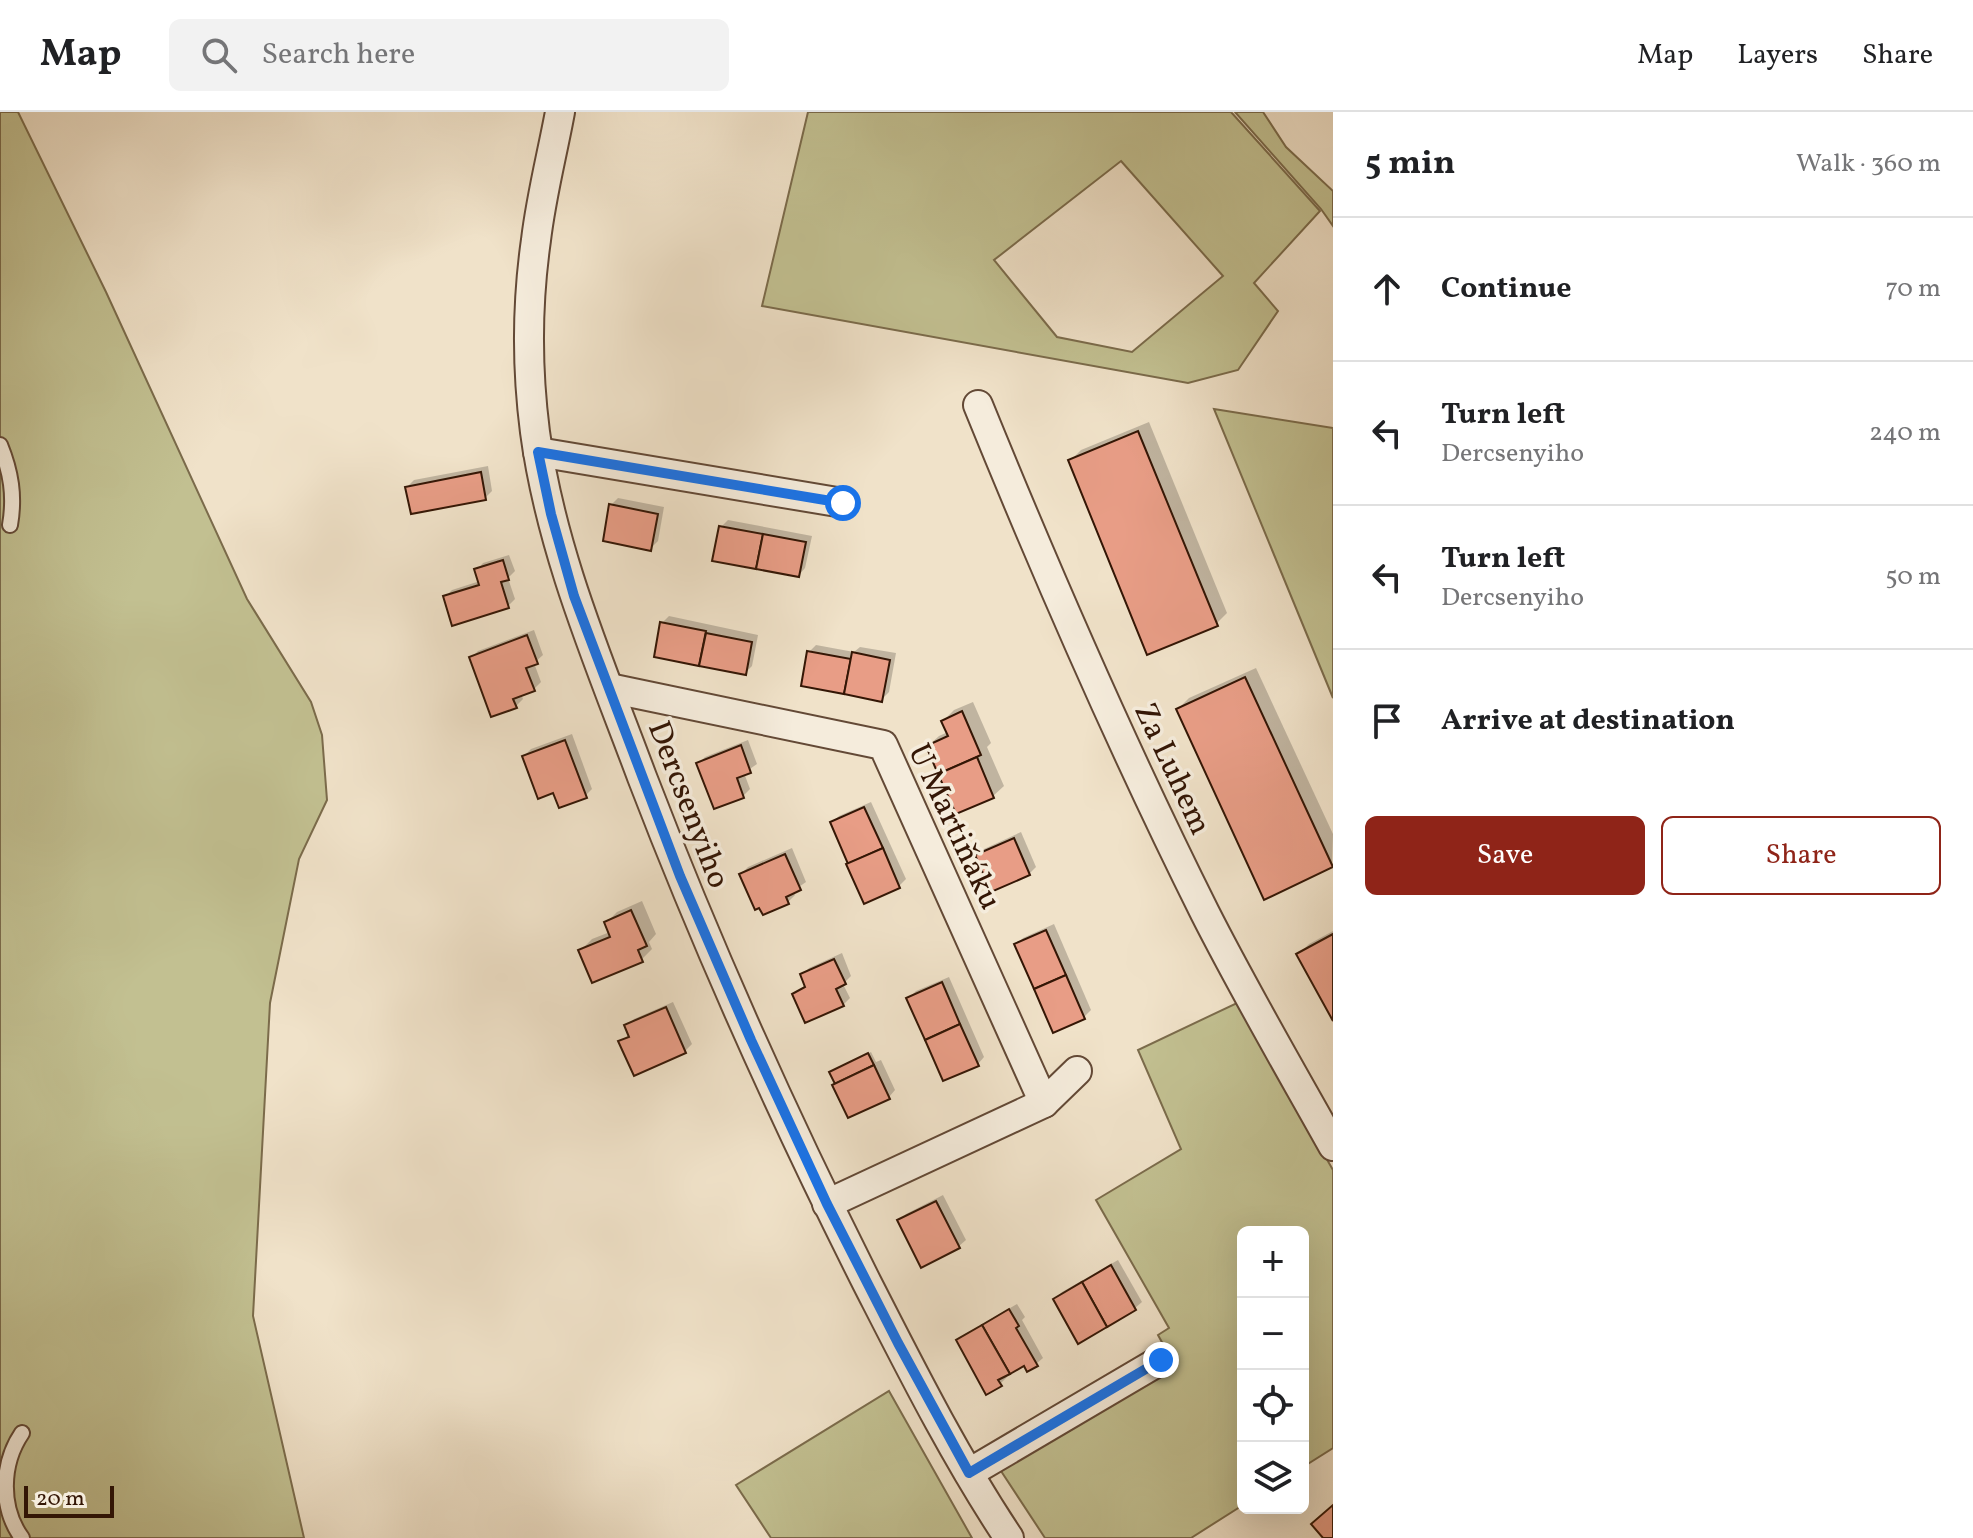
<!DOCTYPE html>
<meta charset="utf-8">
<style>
:root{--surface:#fff;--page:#f2f2f2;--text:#202124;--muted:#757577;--line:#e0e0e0;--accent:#8f2418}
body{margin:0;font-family:Vollkorn,serif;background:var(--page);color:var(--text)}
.controls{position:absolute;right:24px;bottom:24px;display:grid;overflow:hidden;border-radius:12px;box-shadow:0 8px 32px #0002}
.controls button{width:72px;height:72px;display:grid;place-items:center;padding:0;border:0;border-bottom:2px solid var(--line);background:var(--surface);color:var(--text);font:40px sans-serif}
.scale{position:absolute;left:24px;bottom:20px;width:90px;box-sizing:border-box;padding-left:8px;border:4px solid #341605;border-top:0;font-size:22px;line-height:28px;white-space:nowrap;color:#341605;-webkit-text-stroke:6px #f5ecdc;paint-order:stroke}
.stop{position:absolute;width:24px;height:24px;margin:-18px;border:6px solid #1a73e8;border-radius:50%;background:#fff}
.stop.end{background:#1a73e8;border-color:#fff;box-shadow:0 2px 8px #0008}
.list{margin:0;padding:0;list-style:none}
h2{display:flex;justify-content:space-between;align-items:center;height:104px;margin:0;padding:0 32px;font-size:34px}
h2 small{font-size:26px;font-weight:400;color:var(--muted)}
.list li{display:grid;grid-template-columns:52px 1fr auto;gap:24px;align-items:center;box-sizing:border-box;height:144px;padding:0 32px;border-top:2px solid var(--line)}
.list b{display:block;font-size:30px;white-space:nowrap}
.list p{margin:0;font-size:26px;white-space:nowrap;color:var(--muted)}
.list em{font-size:26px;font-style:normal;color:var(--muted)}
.actions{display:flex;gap:16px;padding:24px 32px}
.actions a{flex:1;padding:18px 0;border:2px solid var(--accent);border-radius:12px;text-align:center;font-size:28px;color:var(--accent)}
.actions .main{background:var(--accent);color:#fff}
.icon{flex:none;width:44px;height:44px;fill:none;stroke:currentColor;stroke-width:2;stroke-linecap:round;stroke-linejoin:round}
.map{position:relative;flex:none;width:1333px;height:1426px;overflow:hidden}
header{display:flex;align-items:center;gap:48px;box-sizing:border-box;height:112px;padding:0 40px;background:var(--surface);border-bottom:2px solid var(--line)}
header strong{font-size:38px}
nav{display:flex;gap:44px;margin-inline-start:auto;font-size:28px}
.search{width:560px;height:72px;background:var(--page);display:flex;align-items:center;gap:20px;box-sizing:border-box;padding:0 28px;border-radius:12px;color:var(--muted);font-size:30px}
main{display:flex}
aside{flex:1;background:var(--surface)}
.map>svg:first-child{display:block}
</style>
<header>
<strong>Map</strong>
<div class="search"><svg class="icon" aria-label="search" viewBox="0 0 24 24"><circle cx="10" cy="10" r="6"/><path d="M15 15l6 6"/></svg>Search here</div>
<nav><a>Map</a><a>Layers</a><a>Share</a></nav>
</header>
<main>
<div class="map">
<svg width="1333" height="1426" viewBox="0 0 1333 1426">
<rect width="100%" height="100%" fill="#f0e2c9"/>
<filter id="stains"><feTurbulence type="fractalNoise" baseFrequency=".0025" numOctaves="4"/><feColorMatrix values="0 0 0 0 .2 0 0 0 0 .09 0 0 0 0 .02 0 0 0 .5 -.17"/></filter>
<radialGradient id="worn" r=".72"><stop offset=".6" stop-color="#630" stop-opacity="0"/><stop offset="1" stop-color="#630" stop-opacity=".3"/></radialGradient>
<g fill="#c2c091" stroke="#7b6b4b" stroke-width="2" fill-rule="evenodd">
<polygon points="0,0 18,0 106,180 247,487 311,590 322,623 327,688 299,747 270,891 253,1204 304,1426 0,1426"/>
<path d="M808,0H1231L1320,99L1254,171L1278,199L1238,258L1188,271L762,194ZM1121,49L1223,164L1132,240L1057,225L994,148Z"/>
<polygon points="1235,0 1263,0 1286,35 1333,79 1333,114 1321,97"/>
<polygon points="1214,297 1333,316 1333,586"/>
<polygon points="1237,891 1333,1058 1333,1336 1303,1355 1303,1120 1243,1120 1243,1393 1191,1426 1045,1426 1001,1359 1004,1354 1175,1254 1158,1223 1169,1216 1096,1088 1181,1037 1138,938"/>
<polygon points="889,1279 972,1426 771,1426 736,1373"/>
</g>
<g fill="#0003">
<polygon points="1149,310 1227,501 1216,512 1070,349 1081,338"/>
<polygon points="488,354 492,379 485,386 407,375 414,368"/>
<polygon points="618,386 664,395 658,429 651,436 611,393"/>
<polygon points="728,408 812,424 805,456 799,463 721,415"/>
<polygon points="509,443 515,459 508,466 515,487 508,494 445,485 452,478 480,469 477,458 483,451"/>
<polygon points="669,504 758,523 752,554 745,561 656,544 662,511"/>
<polygon points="534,518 543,543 534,551 541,570 534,577 521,582 523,587 516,594 471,546 478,539"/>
<polygon points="816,533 854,540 860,535 896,541 889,580 882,587 809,540"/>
<polygon points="1256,556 1333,722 1332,754 1178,597 1189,586"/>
<polygon points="973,590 991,631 987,635 1004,674 993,684 957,700 928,634 939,624 948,620 943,609 954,598"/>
<polygon points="572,622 592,677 585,684 554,679 524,644 531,637"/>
<polygon points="748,628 757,652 744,661 750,677 743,684 698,652 705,645"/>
<polygon points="871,690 906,767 899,774 832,710 839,704"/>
<polygon points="1021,720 1036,755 1029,762 977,744 984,737"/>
<polygon points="792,736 806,770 793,779 795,783 788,790 760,794 741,762 748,755"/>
<polygon points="642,789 656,822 649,830 652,837 641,848 581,838 592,827 610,820 606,811 617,800"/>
<polygon points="1054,812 1091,898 1084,905 1016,833 1023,826"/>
<polygon points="1333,819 1333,905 1298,843 1309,832"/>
<polygon points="842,841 851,864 843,872 850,886 843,893 794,882 806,873 802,863 809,856"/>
<polygon points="949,865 984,945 978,952 909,886 916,879"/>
<polygon points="673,890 692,932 685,939 635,961 621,929 630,922 627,913 634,907"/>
<polygon points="871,940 876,950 881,948 895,978 889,985 837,972 831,960"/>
<polygon points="943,1083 966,1128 959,1134 900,1109 906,1102"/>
<polygon points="1118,1148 1142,1190 1135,1196 1055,1187 1062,1180"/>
<polygon points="1017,1192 1025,1205 1022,1208 1043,1246 1036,1252 1025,1251 1005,1262 1007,1265 1000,1272 958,1228 965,1222"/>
</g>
<g fill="#e89d86" stroke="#341605" stroke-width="2">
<polygon points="1138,319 1218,514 1147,543 1068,348"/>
<polygon points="481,360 486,388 411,402 405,375"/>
<polygon points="609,392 658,402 651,439 603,429"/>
<polygon points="719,414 763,422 756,457 712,449"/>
<polygon points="763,422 806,430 799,465 756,457"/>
<polygon points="503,448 509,468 501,470 509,496 452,514 443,484 479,473 474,457"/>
<polygon points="660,510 706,519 699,554 654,545"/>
<polygon points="706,521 752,530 746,563 699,554"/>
<polygon points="527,523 538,552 526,556 535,579 513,587 517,596 491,605 469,545"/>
<polygon points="807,539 851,547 844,582 801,574"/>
<polygon points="852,540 890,548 882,590 844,582"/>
<polygon points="1245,565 1333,755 1264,788 1176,597"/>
<polygon points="962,599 981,643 938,662 926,634 948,624 941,609"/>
<polygon points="565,628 587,686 559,696 553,681 538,687 522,644"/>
<polygon points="741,633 751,661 737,666 744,686 714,697 696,651"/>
<polygon points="977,645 994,686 956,702 938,662"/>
<polygon points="864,695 883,736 848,752 830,710"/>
<polygon points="1014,726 1030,763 991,780 975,743"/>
<polygon points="883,736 900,776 864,792 846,752"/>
<polygon points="785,742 801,778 786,785 789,792 763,803 759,796 755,798 739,762"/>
<polygon points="631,798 647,834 638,838 643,850 592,871 578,838 610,825 604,810"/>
<polygon points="1046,818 1066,863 1034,877 1014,832"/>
<polygon points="1333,822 1333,909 1296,842"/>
<polygon points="834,847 846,872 836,877 844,894 805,911 792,882 805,875 800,862"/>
<polygon points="1066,863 1085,907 1053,921 1034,877"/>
<polygon points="942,870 960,912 925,928 906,886"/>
<polygon points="666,895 686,941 634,964 618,929 629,925 624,913"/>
<polygon points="960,912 979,954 943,969 925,928"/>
<polygon points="868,941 874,953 835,972 829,960"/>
<polygon points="874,953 890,987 848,1006 832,973"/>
<polygon points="936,1089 960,1136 921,1156 897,1108"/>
<polygon points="1111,1153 1136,1198 1107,1215 1082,1170"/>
<polygon points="1082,1170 1107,1215 1078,1232 1053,1187"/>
<polygon points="1009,1197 1019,1214 1016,1216 1038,1254 1027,1260 1024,1254 1010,1262 982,1213"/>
<polygon points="982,1213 1010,1262 998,1268 1002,1274 986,1283 956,1228"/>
<polygon points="1333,1393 1333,1426 1323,1426 1311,1412"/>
</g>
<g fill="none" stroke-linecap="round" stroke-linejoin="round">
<defs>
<g id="lane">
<path d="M0,333C11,360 15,384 10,413"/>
<path d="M22,1426C0,1396 1,1352 22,1321"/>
</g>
<g id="street">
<path d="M560,0C552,43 541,85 536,128C527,191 527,258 535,320C551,440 600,552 642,665C708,837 784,1006 867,1171C911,1257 955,1345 1009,1426"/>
<path d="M978,293C1048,465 1122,635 1205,801C1245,880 1290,957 1333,1034"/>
<polyline points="538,340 843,391"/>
<polyline points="609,576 883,633 1044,991"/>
<polyline points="827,1092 1044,991 1077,959"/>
<polyline points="969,1361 1161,1248"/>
</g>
</defs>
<use href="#lane" stroke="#634936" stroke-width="18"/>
<use href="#street" stroke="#634936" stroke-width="32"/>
<use href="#lane" stroke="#f5ecdc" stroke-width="14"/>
<use href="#street" stroke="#f5ecdc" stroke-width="28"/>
</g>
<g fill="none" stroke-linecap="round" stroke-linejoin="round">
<polyline stroke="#1a73e8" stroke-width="10" points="843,391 538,340 551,402 574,484 680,764 751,928 827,1092 898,1231 969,1361 1161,1248"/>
</g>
<g text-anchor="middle" stroke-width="7" stroke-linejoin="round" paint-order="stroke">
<g font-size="32" fill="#341605" stroke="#f5ecdc">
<text transform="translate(1174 656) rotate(65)" y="11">Za Luhem</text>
<text transform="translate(690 692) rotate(69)" y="11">Dercsenyiho</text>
<text transform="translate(956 714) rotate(65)" y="11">U Martiňáku</text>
</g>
</g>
<rect width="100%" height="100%" filter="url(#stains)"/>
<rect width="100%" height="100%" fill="url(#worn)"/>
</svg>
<div class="controls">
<button>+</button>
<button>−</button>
<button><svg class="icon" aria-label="locate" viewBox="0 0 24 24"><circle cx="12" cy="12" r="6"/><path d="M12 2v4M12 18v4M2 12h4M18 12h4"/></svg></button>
<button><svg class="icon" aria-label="layers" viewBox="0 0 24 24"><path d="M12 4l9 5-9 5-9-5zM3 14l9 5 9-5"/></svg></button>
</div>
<div class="scale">20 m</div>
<div class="stop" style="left:843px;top:391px"></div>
<div class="stop end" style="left:1161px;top:1248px"></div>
</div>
<aside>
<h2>5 min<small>Walk · 360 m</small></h2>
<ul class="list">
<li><svg class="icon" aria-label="ahead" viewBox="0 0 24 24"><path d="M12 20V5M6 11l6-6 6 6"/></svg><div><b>Continue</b></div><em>70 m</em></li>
<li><svg class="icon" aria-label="left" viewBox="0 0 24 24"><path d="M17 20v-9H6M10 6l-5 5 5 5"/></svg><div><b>Turn left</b><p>Dercsenyiho</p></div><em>240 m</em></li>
<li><svg class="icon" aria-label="left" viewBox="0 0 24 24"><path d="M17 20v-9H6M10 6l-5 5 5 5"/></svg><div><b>Turn left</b><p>Dercsenyiho</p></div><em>50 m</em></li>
<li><svg class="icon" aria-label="arrive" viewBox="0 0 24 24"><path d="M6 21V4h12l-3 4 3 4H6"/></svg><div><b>Arrive at destination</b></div></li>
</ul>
<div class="actions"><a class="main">Save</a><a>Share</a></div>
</aside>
</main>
